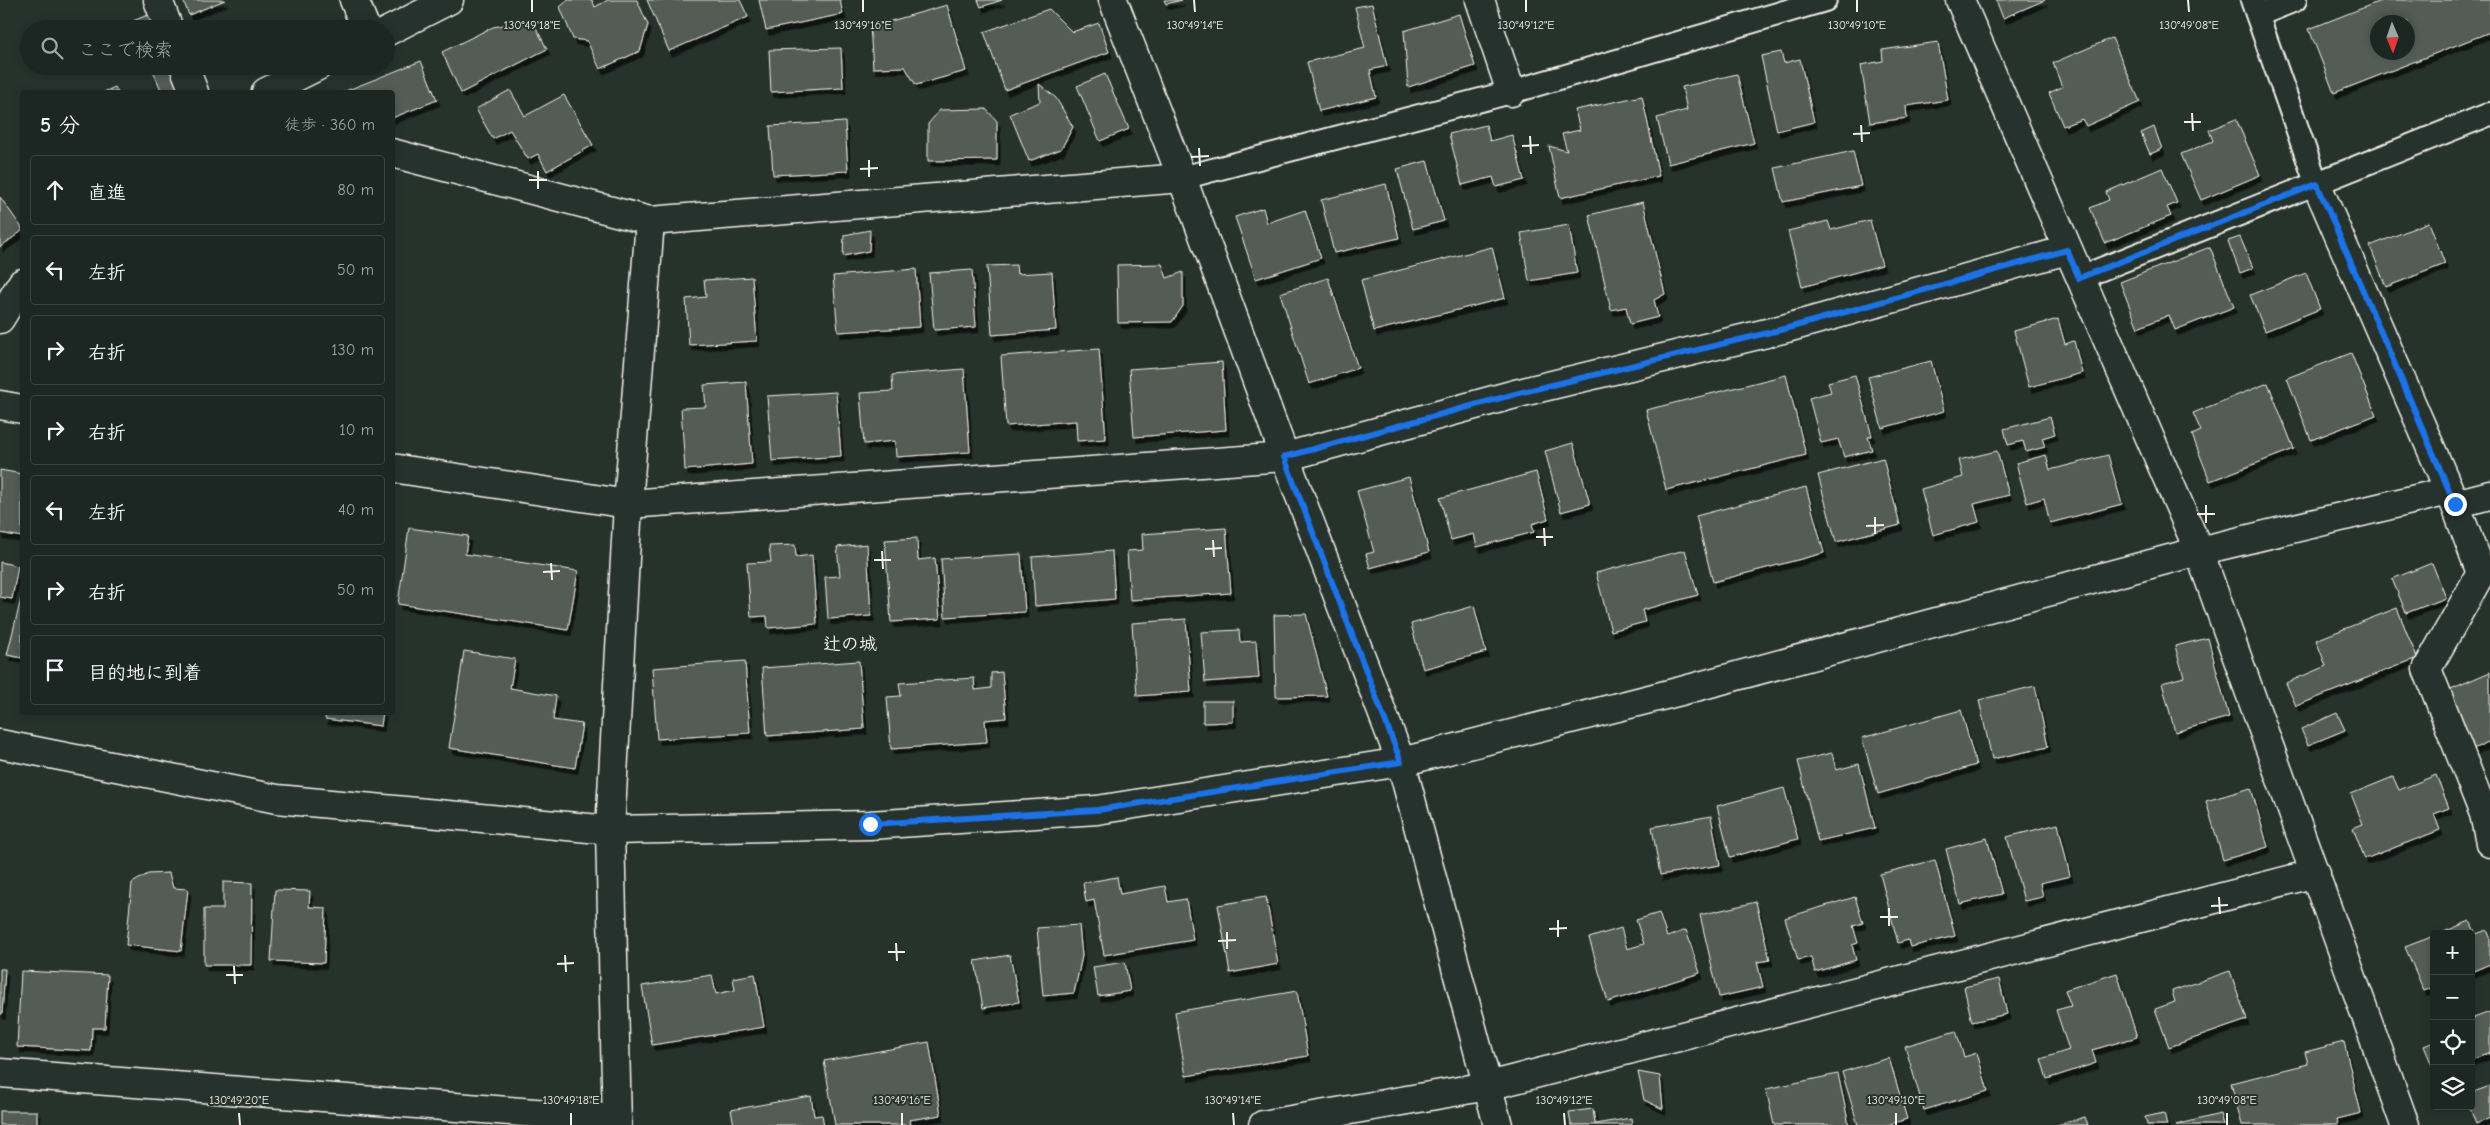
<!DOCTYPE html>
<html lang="ja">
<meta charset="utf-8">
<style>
:root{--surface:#1c2622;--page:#252e2a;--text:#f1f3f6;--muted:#a0a5a5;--line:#3a4340}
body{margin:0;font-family:"Comic Neue","Klee One",sans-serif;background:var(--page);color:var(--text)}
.controls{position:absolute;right:15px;bottom:15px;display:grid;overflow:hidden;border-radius:5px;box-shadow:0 2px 8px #0003}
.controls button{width:45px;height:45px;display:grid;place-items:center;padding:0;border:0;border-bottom:1px solid var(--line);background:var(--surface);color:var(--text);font:25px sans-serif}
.compass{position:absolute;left:2370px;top:15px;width:45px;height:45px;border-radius:50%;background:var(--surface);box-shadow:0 2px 8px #0003;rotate:178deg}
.stop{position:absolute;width:15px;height:15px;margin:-11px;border:4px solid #1a73e8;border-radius:50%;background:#fff}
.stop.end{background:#1a73e8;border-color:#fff;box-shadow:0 1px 5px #0008}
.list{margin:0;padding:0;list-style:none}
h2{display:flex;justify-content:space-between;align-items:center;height:65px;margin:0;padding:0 20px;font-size:21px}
h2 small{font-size:16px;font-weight:400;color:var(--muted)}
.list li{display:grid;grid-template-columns:32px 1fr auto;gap:15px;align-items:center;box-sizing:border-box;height:70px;margin:0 10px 10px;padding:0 10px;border:1px solid var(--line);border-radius:5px}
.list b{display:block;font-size:19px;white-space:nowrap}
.list em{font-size:16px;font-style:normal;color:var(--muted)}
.icon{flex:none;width:28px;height:28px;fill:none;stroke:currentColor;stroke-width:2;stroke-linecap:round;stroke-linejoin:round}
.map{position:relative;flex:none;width:2490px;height:1125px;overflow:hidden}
.search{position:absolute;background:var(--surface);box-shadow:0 2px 8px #0003;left:20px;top:20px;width:375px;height:55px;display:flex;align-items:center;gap:12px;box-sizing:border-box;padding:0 18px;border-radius:28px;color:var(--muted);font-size:19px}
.panel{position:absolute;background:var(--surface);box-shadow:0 2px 8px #0003;left:20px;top:90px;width:375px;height:625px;border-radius:5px}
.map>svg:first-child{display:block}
</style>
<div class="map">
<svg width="2490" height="1125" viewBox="0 0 2490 1125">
<defs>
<filter id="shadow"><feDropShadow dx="3" dy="5.5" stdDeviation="0" flood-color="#0009"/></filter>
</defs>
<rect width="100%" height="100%" fill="#26332d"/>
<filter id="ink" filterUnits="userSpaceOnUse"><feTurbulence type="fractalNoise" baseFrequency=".02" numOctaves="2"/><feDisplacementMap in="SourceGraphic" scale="10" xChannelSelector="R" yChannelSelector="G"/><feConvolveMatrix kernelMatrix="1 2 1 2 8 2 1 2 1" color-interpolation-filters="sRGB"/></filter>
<g filter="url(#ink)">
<g fill="#525c55" stroke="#f4f1e8" fill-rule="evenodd" filter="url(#shadow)">
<polygon points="183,0 225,0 189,15"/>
<polygon points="568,0 592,0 595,7 608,0 637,0 648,25 640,51 600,69 587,41 573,39 560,7"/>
<polygon points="647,0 740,0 748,17 669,51"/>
<polygon points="759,0 840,0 843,14 766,30"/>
<polygon points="978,0 1002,0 981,7"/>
<polygon points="1164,0 1182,0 1166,4"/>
<polygon points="1996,0 2045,0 2003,18"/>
<path d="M2383,0H2490V32L2334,93L2309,29ZM2378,22H2408V52H2378Z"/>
<polygon points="1372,4 1387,66 1370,70 1376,97 1319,111 1307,62 1365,48 1355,7"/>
<polygon points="947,5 966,71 916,85 905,67 873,68 870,27"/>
<polygon points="1049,9 1072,32 1099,23 1109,52 1005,90 984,32"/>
<polygon points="150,14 156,29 137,29 133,21"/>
<polygon points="1459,14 1475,66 1408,87 1404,31"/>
<polygon points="532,20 547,49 461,93 442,52 493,27"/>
<polygon points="2112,38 2140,102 2086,126 2082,119 2063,126 2049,93 2062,87 2053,63"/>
<polygon points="1938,42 1948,100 1906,106 1907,118 1870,123 1861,65 1883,61 1882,50"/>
<polygon points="841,48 843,88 771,92 769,50"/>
<polygon points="1781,52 1784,63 1800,59 1814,122 1777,131 1761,56"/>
<polygon points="421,61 437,100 392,118 392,92 343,92"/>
<polygon points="151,66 171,66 181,92 162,92"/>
<polygon points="1105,74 1129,129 1100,141 1077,86"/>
<polygon points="1737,74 1754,143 1668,164 1657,118 1687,110 1682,87"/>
<polygon points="1039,84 1056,98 1073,127 1061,149 1029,161 1010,114 1040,102"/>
<polygon points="115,87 118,92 104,92"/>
<polygon points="510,90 525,116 564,95 593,145 547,171 538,154 528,159 510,130 493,139 476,109"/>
<polygon points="1642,96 1659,176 1560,198 1549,146 1567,151 1562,134 1580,130 1575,110"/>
<polygon points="986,109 997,121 997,160 928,161 928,124 940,110"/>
<polygon points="2236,119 2260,175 2201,200 2181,154 2213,141 2209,130"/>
<polygon points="845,122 848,171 773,175 770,126"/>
<polygon points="1486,125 1490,141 1512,135 1524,180 1496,187 1493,177 1462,185 1449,134"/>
<polygon points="2154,127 2162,149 2150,154 2141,133"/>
<polygon points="1853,151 1861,186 1783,202 1775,168"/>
<polygon points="1427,161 1444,221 1413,229 1397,169"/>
<polygon points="2162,168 2177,203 2167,207 2171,216 2105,243 2090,208 2109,200 2106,192"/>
<polygon points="1386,184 1399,238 1334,253 1321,200"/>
<polygon points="0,197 22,228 22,231 0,247"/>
<polygon points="1643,202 1665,294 1654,300 1658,317 1630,324 1626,307 1611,310 1589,215"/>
<polygon points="1263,208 1267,223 1305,210 1321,258 1256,279 1235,217"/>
<polygon points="1870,220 1882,265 1802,287 1788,231 1828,221 1831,230"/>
<polygon points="2429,222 2445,264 2386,287 2370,246"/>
<polygon points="1569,225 1577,273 1529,281 1521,233"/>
<polygon points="870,230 869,251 843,256 844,235"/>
<polygon points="2240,237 2253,268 2240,273 2228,241"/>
<polygon points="1492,247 1505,298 1374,331 1361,280"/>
<polygon points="2210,247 2234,307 2175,330 2169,315 2138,328 2120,282"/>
<polygon points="1162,264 1167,278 1183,272 1183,306 1172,322 1118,323 1117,265"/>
<polygon points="1016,265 1017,274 1052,272 1056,330 992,335 987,266"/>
<polygon points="916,269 920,327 838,332 833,276"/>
<polygon points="972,270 976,327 934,330 929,273"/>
<polygon points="2306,273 2320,309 2265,331 2250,295"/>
<polygon points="752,277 757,341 689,345 686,299 706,297 704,280"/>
<polygon points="1328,278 1358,368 1309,384 1280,293"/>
<polygon points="2058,319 2065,344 2074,341 2082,373 2029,387 2014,331"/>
<polygon points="1099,349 1106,439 1077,441 1076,421 1006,426 1001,356"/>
<polygon points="2351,353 2376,415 2311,440 2287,378"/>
<polygon points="1931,361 1944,411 1882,428 1868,377"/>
<polygon points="1222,362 1226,430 1134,437 1129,369"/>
<polygon points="964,369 970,452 896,457 895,441 864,444 860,393 893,391 892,375"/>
<polygon points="1786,375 1806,455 1666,490 1646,410"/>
<polygon points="1855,375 1872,436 1868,437 1872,450 1844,457 1838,439 1821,443 1809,398 1831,392 1828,382"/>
<polygon points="746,382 752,464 685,470 681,408 706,407 704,385"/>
<polygon points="2268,383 2294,449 2210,481 2192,435 2201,431 2193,413"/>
<polygon points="836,392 841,456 772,461 767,396"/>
<polygon points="2050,417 2055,434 2042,438 2045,447 2026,452 2023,441 2008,445 2004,429"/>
<polygon points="1573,443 1590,504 1561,512 1545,451"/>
<polygon points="1997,451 2009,495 1974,504 1979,522 1933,535 1921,489 1963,477 1959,460"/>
<polygon points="2046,455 2050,470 2108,455 2122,504 2050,523 2044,498 2027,503 2016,463"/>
<polygon points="1883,458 1900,525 1836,542 1818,475"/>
<polygon points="0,470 22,474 22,537 0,533"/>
<polygon points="1536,472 1548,519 1532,524 1534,532 1477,547 1474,534 1451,540 1440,498"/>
<polygon points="1409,477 1429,552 1370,568 1366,554 1374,552 1357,491"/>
<polygon points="1806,487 1824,553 1713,582 1696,516"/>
<polygon points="409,528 468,536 465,554 578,571 568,630 398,604"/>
<polygon points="1226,528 1231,593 1130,600 1127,551 1143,550 1142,534"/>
<polygon points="917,538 918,560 935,558 940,619 891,622 885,540"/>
<polygon points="867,544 871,616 828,619 825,577 840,576 837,547"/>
<polygon points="795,545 796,557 812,555 817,624 768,628 767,616 751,617 747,563 771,562 769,546"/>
<polygon points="1685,550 1698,595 1642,610 1645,622 1611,631 1596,573"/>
<polygon points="1112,551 1115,599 1035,606 1032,557"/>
<polygon points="1021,554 1025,612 945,617 941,559"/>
<polygon points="0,562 18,566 12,599 0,597"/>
<polygon points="2432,563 2446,598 2406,613 2392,579"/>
<polygon points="21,599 22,599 22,658 7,655"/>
<polygon points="1474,606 1486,652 1423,669 1411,624"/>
<polygon points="2397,608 2417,658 2296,706 2286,683 2326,666 2316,640"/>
<polygon points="1306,614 1327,696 1276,697 1274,615"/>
<polygon points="1186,619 1191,692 1137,696 1132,623"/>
<polygon points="1239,630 1240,642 1256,641 1259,678 1205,682 1201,632"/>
<polygon points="2208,638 2229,717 2175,732 2162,683 2184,677 2175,646"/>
<polygon points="464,651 515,659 510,688 556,696 553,720 582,724 575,768 449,748"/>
<polygon points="745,661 750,733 657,739 652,668"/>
<polygon points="859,661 864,729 767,736 762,668"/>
<polygon points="1002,672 1006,718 985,720 987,742 891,749 887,697 901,696 899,683 974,678 975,690 991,688 991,673"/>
<polygon points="2490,672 2490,741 2471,750 2446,691"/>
<polygon points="2035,686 2048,747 1992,759 1979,700"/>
<polygon points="1203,701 1233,701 1233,722 1203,723"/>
<polygon points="1961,710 1976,765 1878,794 1862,738"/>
<polygon points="326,712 383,712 381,726 325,719"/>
<polygon points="2337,713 2345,730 2308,745 2301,729"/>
<polygon points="1832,753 1836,770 1859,764 1875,828 1818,841 1798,761"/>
<polygon points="2436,775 2449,808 2434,814 2440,830 2365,859 2353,828 2363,824 2351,794 2393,777 2399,790"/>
<polygon points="1784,788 1798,839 1730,857 1717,806"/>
<polygon points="2251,788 2268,847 2223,860 2206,801"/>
<polygon points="1711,816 1720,865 1660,875 1652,827"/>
<polygon points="2058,824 2070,876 2040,883 2043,897 2024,901 2007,837"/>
<polygon points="1987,838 2002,894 1960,904 1946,849"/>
<polygon points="1935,860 1955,936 1910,947 1908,940 1898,943 1880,874"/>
<polygon points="169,873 173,888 188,889 181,951 126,945 132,883 148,874"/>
<polygon points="1117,877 1120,894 1165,886 1168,902 1186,899 1193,940 1104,955 1094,900 1086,902 1083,883"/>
<polygon points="223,882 252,883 251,965 204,965 204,909 223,909"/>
<polygon points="275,890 310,891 309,907 326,908 324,963 271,961"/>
<polygon points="1266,897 1278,964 1230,973 1218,905"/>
<polygon points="1855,897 1863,923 1853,926 1858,943 1852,945 1856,960 1815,972 1811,957 1798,960 1785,918"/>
<polygon points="1756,902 1770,960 1757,962 1763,987 1719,997 1700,915"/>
<polygon points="1659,913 1667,937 1686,930 1700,973 1608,1002 1589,938 1621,928 1627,949 1644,944 1636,920"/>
<polygon points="2470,921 2476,934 2487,930 2490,937 2490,964 2471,972 2471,934 2439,934"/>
<polygon points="1079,925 1082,956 1074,993 1043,996 1037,928"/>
<polygon points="2434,936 2434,987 2424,991 2405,947"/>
<polygon points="1010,955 1019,1002 983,1008 975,961"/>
<polygon points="1125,962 1130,991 1098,996 1093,967"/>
<polygon points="0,969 5,969 2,1014 0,1014"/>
<polygon points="21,971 108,975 105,1028 92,1028 91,1051 17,1047"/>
<polygon points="2230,971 2247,1020 2169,1047 2155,1009 2175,1002 2172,991"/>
<polygon points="2117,973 2137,1037 2092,1050 2096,1063 2047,1079 2041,1059 2069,1050 2056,1010 2071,1006 2065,990"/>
<polygon points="755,974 764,1027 652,1045 642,986 712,975 716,994 735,990 733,978"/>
<polygon points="1999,979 2007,1014 1972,1022 1964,987"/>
<polygon points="1297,991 1308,1056 1186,1076 1175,1012"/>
<polygon points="2434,1012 2434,1024 2430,1014"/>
<polygon points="2490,1012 2490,1053 2471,1060 2471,1019"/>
<polygon points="1956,1031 1964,1057 1977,1053 1988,1091 1924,1110 1905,1046"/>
<polygon points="929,1042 941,1115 909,1120 910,1125 835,1125 824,1061"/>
<polygon points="2344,1042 2361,1113 2337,1119 2338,1125 2242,1125 2231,1083 2308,1064 2305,1052"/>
<polygon points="2434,1042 2434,1070 2424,1046"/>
<polygon points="1889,1058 1907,1119 1887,1125 1858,1125 1842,1072"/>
<polygon points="1638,1072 1660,1076 1663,1109 1644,1100"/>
<polygon points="1838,1074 1849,1125 1774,1125 1766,1089"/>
<polygon points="2490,1086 2490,1118 2476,1124 2469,1106 2471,1106 2471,1093"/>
<polygon points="811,1096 814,1116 822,1115 824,1125 734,1125 731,1110"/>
<polygon points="1593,1109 1595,1124 1631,1118 1632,1125 1571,1125 1569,1112"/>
<rect x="0" y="1111" width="37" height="14"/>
<polygon points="2164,1113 2167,1125 2147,1125 2145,1117"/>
<polygon points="2220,1114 2223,1125 2176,1125"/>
<polygon points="2085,1117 2088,1125 2057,1125"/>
</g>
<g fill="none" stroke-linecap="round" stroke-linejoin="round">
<defs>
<g id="lane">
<polyline points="2252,0 2317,185"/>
<polyline points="2258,15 2295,0"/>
<polyline points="1182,178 1511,92 1825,0"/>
<polyline points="2079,278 2490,114"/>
</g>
<g id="street">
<polyline points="158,0 169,29"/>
<polyline points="354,0 366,29"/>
<polyline points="1113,0 1182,178 1285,457 1401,762 1498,1125"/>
<polyline points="1480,0 1511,92"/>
<polyline points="1960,0 2199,551 2405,1125"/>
<polyline points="386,32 449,0"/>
<polyline points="184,66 194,92"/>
<polyline points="266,92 318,66"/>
<polyline points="392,153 650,221 1182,178"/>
<polyline points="2317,185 2455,504 2481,573 2427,669 2484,814 2490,843"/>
<polyline points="0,319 22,283"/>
<polyline points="0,405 22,409"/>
<polyline points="392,468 628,504 1285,457 1519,393 1787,328 2067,250"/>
<polyline points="2455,504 2490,495"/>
<polyline points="0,1073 617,1119"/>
<polyline points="617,1125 610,830 628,504 650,221"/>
<polyline points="1263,1125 1488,1086 2316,873"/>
</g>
<polyline id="secondary" points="0,744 277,799 610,830 870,825 1097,810 1401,762 1681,691 2199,551 2449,491"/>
</defs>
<use href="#lane" stroke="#f4f1e8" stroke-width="26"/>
<use href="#street" stroke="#f4f1e8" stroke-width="31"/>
<use href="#secondary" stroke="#f4f1e8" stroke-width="31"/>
<use href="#lane" stroke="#26332d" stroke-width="22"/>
<use href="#street" stroke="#26332d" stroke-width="28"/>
<use href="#secondary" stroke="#26332d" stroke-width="28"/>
</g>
</g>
<g fill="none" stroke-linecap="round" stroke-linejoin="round" filter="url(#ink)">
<polyline stroke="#1a73e8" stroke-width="6" points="870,824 1097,810 1401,762 1284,457 1519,393 1788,328 2067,250 2079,278 2317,184 2455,504"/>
</g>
<path fill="none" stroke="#f4f1e8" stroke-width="2" d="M532,0V12M863,0V12M1194,0L1195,12M1526,0V12M1857,0V12M2188,0L2189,12M2192,113L2193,131M2184,122H2201M1861,125L1862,142M1853,134L1870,133M1530,136L1531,154M1522,146L1539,145M1199,148L1200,166M1191,157L1209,156M869,160V177M860,169L878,168M538,171V189M529,180H547M2206,505V523M2197,514H2215M1875,517V534M1866,526L1884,525M1544,528L1545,546M1536,537H1553M1213,540L1214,557M1205,549L1222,548M882,551L883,569M874,560H891M551,563L552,580M543,572L560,571M2219,897L2220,914M2211,906L2228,905M1889,908V926M1880,917H1898M1558,920V937M1549,929L1567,928M1227,932V949M1218,941L1236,940M896,943L897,961M888,952H905M565,955L566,972M557,964L574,963M234,966L235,984M226,975H243M239,1113L240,1125M571,1113V1125M902,1113V1125M1233,1113L1234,1125M1564,1113L1565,1125M1896,1113V1125M2227,1113V1125"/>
<g text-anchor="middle" stroke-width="4" stroke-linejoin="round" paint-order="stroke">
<g font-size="18" font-weight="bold" fill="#f4f1e8" stroke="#26332d">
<text x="850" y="650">辻の城</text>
</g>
</g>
<g font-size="12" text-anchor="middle" fill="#f4f1e8" stroke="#26332d" stroke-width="4" stroke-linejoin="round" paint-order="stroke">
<text x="532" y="29">130°49'18"E</text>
<text x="863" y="29">130°49'16"E</text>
<text x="1195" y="29">130°49'14"E</text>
<text x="1526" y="29">130°49'12"E</text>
<text x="1857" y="29">130°49'10"E</text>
<text x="2189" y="29">130°49'08"E</text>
<text x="239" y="1104">130°49'20"E</text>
<text x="571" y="1104">130°49'18"E</text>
<text x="902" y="1104">130°49'16"E</text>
<text x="1233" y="1104">130°49'14"E</text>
<text x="1564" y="1104">130°49'12"E</text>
<text x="1896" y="1104">130°49'10"E</text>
<text x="2227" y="1104">130°49'08"E</text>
</g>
</svg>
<div class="controls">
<button>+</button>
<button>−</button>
<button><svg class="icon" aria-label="locate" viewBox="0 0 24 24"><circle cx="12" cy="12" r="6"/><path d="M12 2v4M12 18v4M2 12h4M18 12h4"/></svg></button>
<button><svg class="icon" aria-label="layers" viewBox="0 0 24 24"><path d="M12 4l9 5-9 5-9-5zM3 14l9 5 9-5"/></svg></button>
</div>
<svg class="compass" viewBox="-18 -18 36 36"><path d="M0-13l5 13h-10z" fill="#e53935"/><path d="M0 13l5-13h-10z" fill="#a0a5a5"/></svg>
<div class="stop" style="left:870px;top:824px"></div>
<div class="stop end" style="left:2455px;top:504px"></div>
<div class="search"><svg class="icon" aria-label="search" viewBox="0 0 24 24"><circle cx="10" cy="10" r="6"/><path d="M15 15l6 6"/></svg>ここで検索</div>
<section class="panel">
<h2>5 分<small>徒歩 · 360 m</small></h2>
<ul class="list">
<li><svg class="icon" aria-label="ahead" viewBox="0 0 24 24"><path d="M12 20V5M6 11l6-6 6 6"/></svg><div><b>直進</b></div><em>80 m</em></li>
<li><svg class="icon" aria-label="left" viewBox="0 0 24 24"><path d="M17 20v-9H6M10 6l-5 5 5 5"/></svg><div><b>左折</b></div><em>50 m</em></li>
<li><svg class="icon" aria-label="right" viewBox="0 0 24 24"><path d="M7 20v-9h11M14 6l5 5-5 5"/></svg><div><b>右折</b></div><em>130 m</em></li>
<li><svg class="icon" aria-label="right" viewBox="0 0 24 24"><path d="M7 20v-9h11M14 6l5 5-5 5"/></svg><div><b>右折</b></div><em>10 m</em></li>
<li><svg class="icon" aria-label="left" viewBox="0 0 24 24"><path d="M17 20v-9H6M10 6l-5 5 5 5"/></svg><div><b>左折</b></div><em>40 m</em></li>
<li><svg class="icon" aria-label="right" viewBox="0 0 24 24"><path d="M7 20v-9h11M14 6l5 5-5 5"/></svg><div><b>右折</b></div><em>50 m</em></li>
<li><svg class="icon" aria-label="arrive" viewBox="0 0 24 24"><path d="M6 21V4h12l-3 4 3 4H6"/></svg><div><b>目的地に到着</b></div></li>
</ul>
</section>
</div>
